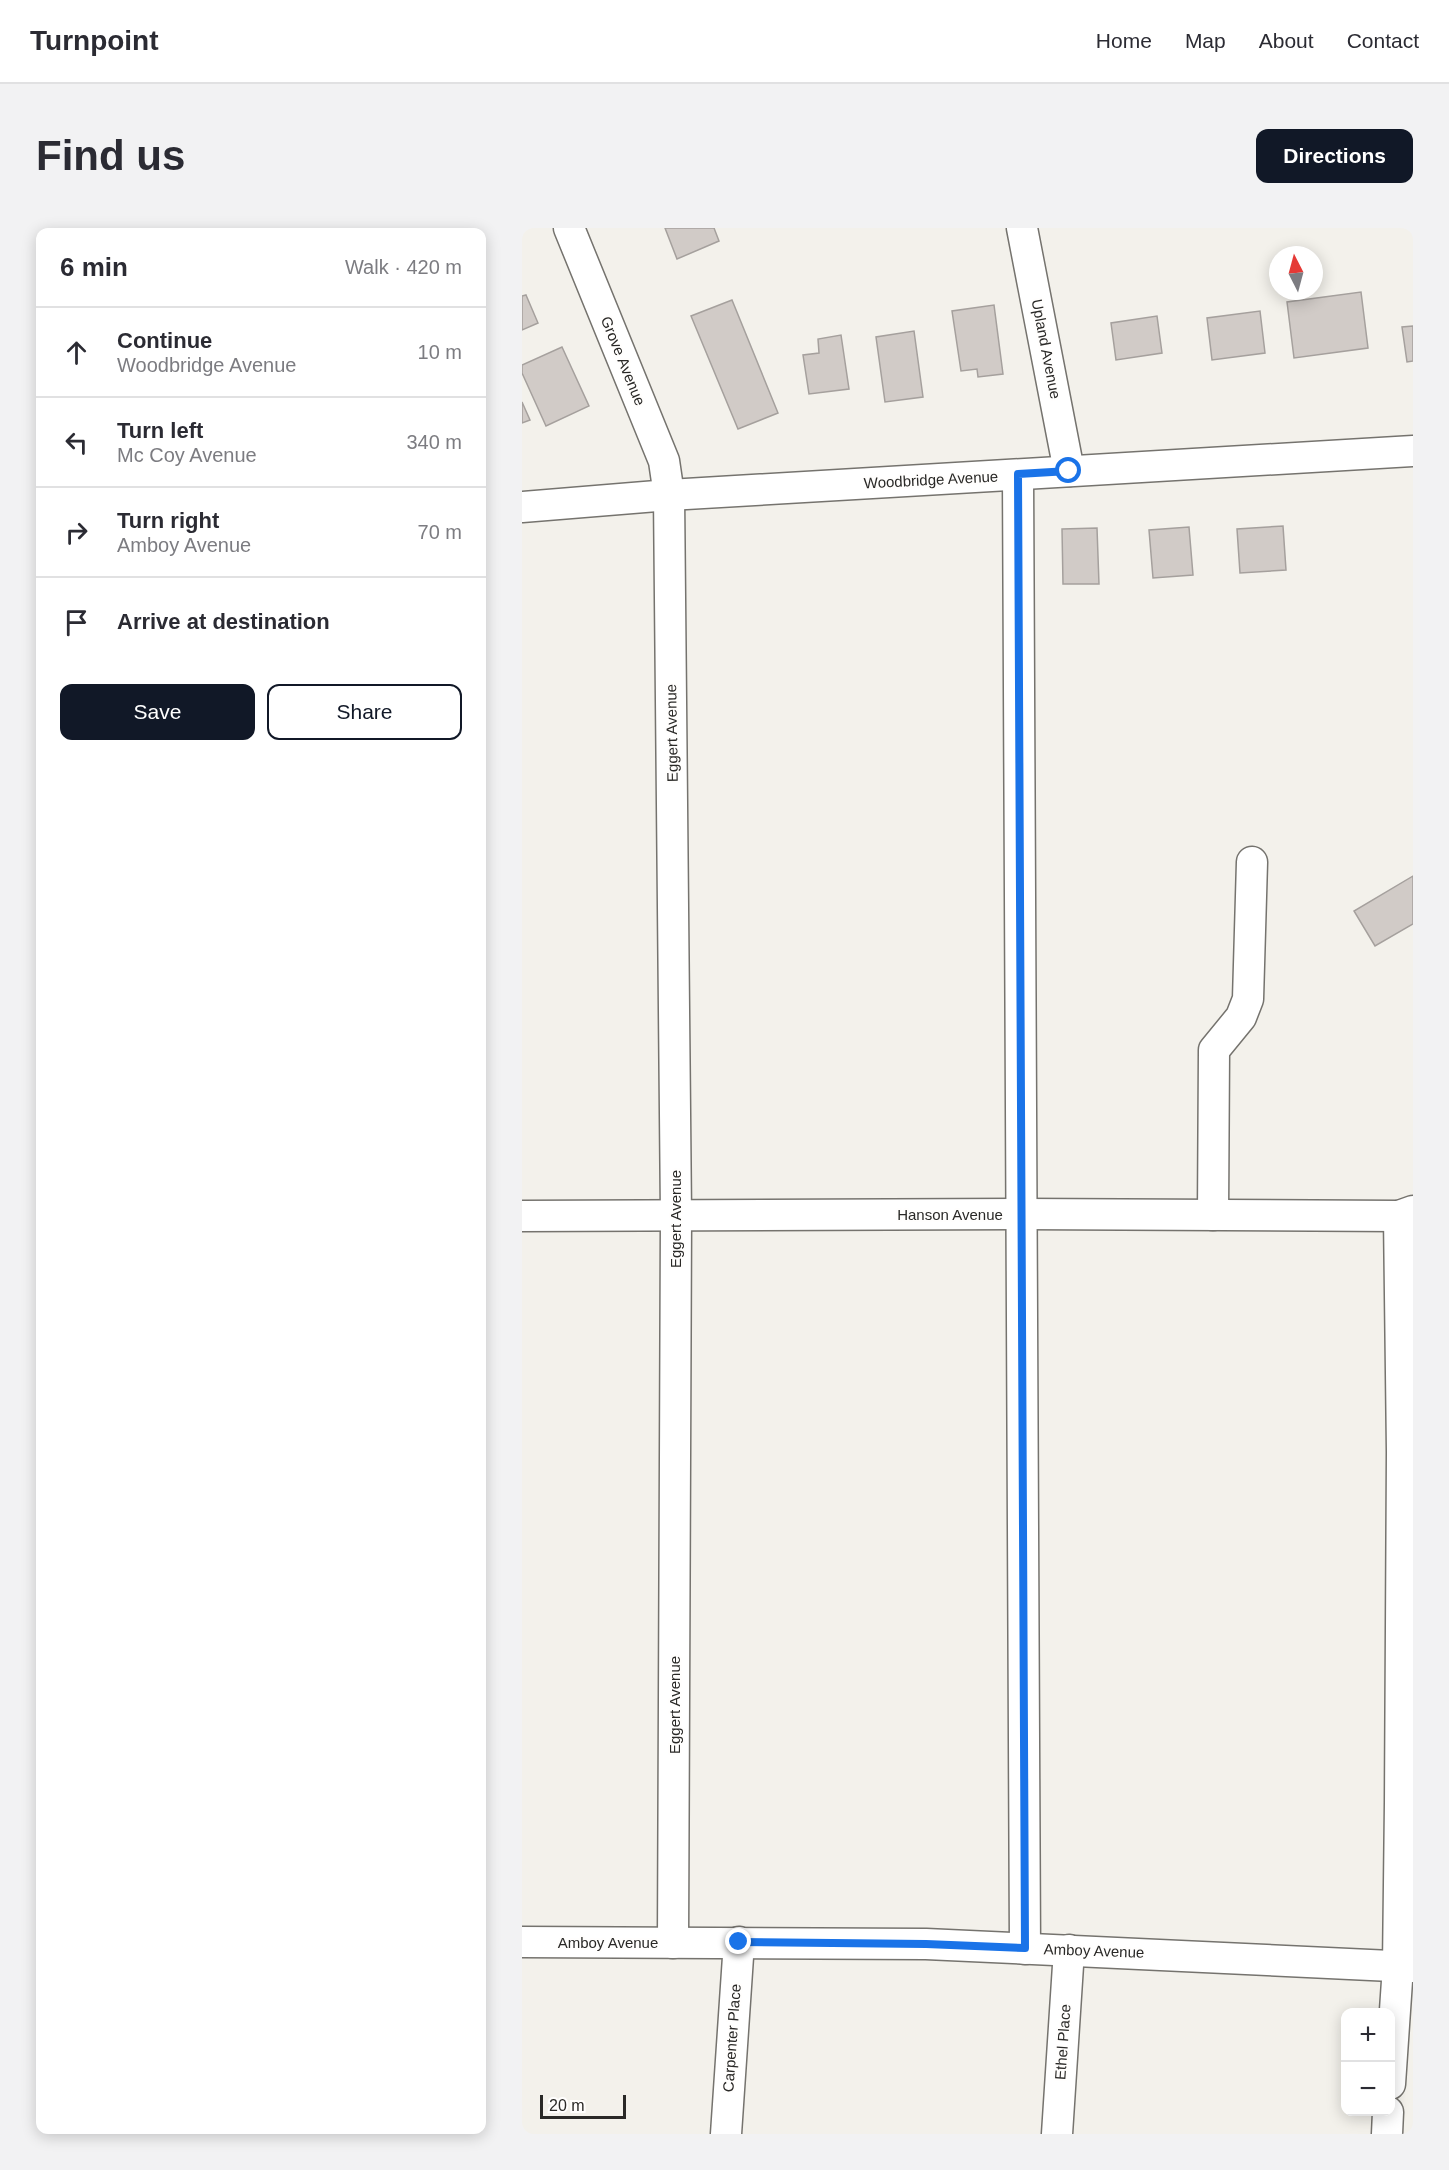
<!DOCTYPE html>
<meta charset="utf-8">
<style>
:root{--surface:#fff;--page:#f2f2f3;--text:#2b2b33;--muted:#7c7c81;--line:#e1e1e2;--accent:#111827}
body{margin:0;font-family:Helvetica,sans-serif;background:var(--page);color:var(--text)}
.controls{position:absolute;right:18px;bottom:18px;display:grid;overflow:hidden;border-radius:12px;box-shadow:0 3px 15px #0003}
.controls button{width:54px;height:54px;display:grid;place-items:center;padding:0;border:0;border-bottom:2px solid var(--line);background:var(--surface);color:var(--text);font:30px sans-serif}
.compass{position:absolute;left:747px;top:18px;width:54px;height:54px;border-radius:50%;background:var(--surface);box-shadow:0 3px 15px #0003;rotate:354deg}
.scale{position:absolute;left:18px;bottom:15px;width:86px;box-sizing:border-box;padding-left:6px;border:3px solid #2a2927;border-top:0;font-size:16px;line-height:21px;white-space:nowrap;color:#2a2927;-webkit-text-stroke:4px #fffefd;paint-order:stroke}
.stop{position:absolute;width:18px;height:18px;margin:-14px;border:4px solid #1a73e8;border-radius:50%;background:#fff}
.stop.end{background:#1a73e8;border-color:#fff;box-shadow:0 2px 6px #0008}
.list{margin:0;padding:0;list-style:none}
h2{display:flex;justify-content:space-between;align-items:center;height:78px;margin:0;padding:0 24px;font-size:26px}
h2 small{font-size:20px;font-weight:400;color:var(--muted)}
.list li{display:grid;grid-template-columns:39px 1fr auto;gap:18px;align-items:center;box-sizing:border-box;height:90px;padding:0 24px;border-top:2px solid var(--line)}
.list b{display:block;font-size:22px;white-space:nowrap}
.list p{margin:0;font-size:20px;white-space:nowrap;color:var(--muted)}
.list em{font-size:20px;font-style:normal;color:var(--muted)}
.actions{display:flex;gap:12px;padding:18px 24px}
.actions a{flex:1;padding:14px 0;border:2px solid var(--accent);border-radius:12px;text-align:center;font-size:21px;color:var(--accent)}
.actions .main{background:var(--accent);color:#fff}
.icon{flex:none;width:33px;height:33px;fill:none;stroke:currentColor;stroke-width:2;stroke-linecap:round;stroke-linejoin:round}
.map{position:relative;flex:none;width:891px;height:1906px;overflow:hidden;border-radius:12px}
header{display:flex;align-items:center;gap:36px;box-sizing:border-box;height:84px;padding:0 30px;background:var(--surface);border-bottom:2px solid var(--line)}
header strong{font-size:28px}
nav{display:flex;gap:33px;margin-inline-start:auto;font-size:21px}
.intro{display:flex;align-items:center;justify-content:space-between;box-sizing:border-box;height:144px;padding:0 36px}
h1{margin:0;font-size:42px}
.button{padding:15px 27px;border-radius:12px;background:var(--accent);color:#fff;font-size:21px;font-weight:700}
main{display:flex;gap:36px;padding:0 36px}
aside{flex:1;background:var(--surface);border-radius:12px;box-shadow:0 3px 15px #0003}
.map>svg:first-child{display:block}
</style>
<header>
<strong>Turnpoint</strong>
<nav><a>Home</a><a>Map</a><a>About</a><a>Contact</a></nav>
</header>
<div class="intro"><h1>Find us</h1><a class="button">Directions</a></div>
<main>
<aside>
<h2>6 min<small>Walk · 420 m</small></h2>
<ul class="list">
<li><svg class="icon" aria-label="ahead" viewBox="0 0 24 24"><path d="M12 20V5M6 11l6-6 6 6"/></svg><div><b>Continue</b><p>Woodbridge Avenue</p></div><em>10 m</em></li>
<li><svg class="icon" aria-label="left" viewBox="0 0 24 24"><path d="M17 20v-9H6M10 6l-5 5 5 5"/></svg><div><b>Turn left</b><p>Mc Coy Avenue</p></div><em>340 m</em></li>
<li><svg class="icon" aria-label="right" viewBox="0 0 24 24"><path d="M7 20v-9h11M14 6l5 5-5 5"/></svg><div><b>Turn right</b><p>Amboy Avenue</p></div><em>70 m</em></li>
<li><svg class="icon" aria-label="arrive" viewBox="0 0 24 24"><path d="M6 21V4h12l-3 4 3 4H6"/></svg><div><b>Arrive at destination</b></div></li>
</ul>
<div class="actions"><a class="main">Save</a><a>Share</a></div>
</aside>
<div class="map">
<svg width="891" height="1906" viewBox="0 0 891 1906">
<rect width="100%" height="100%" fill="#f3f1eb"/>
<g fill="#d1cbc7" stroke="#a5a09d" stroke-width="1.5">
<polygon points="143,0 192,0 197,13 155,31"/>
<polygon points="839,64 846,120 772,130 765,74"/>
<polygon points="4,67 16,95 0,102 0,68"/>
<polygon points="210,72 256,185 216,201 169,88"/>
<polygon points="472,77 481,146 456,149 455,141 439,143 430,83"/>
<polygon points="738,83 743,125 690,132 685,90"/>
<polygon points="635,88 640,125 594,132 589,95"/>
<polygon points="891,98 891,133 885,134 880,99"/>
<polygon points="392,103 401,169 363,174 354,109"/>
<polygon points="319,107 327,161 287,166 281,127 297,125 296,111"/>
<polygon points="40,119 67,178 24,198 0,145 0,137"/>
<polygon points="0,174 8,192 0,195"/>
<polygon points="761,298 764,342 718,345 715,301"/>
<polygon points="667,299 671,347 631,350 627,302"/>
<polygon points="575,300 577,356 541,356 540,301"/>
<polygon points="891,648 891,696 853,718 832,683"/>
</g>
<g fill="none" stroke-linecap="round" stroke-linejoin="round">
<defs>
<g id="minor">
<polyline points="47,0 142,233 147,267 154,988 151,1715"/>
<polyline points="500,0 547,243"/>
<polyline points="496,247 503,1721"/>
<polyline points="0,279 147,267 891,223"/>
<polyline points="691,987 692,822 719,789 726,771 730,634"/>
<polyline points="0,988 500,986 877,988 891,983"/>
<polyline points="0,1714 404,1716 891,1739"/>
<polyline points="868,1856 876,1738 878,1575 880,1224 877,988"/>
<polyline points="204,1906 217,1714"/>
<polyline points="535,1906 547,1722"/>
<polyline points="865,1906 866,1884"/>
</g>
</defs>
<use href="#minor" stroke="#75736e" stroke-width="33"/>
<use href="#minor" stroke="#fff" stroke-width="30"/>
</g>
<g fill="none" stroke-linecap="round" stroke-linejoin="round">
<polyline stroke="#1a73e8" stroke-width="8" points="217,1714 404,1716 503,1720 496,246 547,243"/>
</g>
<g text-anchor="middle" stroke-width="4.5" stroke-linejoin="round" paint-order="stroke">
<g font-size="15" fill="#2a2927" stroke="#fffefd">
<text transform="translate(524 121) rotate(79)" y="5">Upland Avenue</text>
<text transform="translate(101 133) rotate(68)" y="5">Grove Avenue</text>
<text transform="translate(409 252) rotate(-3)" y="5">Woodbridge Avenue</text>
<text transform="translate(150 505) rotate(-91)" y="5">Eggert Avenue</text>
<text x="428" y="992">Hanson Avenue</text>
<text transform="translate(154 991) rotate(-90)" y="5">Eggert Avenue</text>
<text transform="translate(153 1477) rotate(-90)" y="5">Eggert Avenue</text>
<text x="86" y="1720">Amboy Avenue</text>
<text transform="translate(572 1723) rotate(2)" y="5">Amboy Avenue</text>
<text transform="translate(210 1810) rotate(-86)" y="5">Carpenter Place</text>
<text transform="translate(541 1814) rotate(-86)" y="5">Ethel Place</text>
</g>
</g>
</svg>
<div class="controls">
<button>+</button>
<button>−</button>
</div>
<svg class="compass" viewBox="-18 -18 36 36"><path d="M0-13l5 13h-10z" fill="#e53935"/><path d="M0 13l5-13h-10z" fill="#7c7c81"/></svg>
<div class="scale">20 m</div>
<div class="stop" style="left:547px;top:243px"></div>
<div class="stop end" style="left:217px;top:1714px"></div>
</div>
</main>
